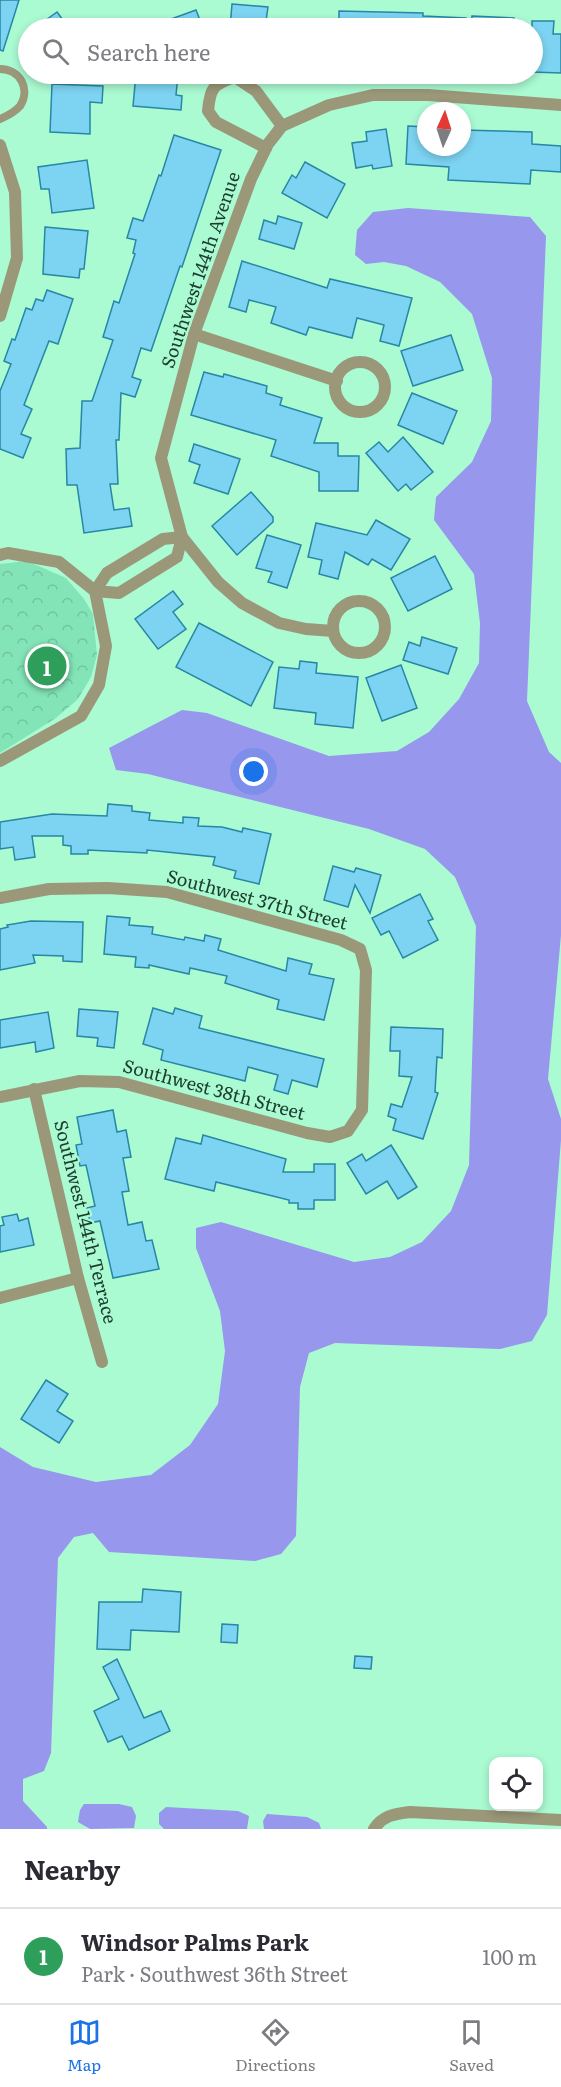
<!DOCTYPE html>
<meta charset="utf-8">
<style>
:root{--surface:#fff;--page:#f2f2f3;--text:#2b2b33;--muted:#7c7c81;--line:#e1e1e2;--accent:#1a73e8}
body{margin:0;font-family:Literata,serif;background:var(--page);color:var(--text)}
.controls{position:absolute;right:18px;bottom:18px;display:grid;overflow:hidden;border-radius:12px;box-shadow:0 3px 9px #0003}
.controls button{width:54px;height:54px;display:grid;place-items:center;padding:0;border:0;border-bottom:2px solid var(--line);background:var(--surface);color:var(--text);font:30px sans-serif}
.compass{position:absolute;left:417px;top:102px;width:54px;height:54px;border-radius:50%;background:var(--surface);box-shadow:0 3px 9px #0003;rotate:3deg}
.you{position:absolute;left:254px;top:772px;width:21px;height:21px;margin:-15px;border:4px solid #fff;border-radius:50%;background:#1a73e8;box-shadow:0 0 0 9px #1a73e833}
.badge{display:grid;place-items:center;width:39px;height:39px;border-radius:50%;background:var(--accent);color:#fff;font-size:20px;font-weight:700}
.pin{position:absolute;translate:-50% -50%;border:3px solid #fff;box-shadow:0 2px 6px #0006}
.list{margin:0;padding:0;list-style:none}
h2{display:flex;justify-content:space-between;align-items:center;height:78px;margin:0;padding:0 24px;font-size:26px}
h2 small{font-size:20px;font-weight:400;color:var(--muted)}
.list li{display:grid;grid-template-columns:39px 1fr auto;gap:18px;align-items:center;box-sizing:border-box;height:96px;padding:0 24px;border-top:2px solid var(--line)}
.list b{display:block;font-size:22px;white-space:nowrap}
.list p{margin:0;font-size:20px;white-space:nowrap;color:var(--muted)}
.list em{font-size:20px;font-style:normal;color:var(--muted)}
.icon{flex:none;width:33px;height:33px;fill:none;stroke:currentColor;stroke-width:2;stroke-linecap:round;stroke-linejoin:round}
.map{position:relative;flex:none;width:561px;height:1829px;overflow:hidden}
.search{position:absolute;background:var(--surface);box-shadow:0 3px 9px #0003;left:18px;right:18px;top:18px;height:66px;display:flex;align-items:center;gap:15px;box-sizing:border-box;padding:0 21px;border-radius:33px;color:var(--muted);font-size:22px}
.sheet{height:174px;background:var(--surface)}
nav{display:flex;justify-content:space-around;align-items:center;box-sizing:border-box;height:84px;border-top:2px solid var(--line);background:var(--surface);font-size:16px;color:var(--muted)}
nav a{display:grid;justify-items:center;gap:3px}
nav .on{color:var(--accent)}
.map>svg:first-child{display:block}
</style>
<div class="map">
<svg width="561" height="1829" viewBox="0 0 561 1829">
<defs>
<pattern id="forest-crowns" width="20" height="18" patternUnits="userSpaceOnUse" patternTransform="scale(1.5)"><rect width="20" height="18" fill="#83e5b7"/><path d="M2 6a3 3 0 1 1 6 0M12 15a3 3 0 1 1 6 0" fill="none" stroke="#71c59e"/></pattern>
</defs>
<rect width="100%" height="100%" fill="#aafad2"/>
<polygon fill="url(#forest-crowns)" points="27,561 66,578 84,599 93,614 97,655 91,677 78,699 56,718 0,753 0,564"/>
<g fill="#9697ed">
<polygon points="408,208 530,217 546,236 527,701 549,752 561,763 561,935 548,1079 561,1119 561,1140 547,1315 532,1341 500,1349 335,1343 309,1353 300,1387 296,1536 281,1554 255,1561 109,1552 93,1533 74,1537 58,1558 51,1753 44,1771 23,1779 23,1801 47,1827 47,1829 0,1829 0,1447 33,1467 96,1482 151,1475 190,1445 218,1404 225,1351 220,1311 196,1248 196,1228 221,1222 354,1262 390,1257 422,1242 451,1211 469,1165 476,926 455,877 425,849 369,829 148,774 116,770 109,748 182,710 207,713 329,756 397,751 429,732 459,699 479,663 480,623 474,574 434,520 436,497 472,462 491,421 492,378 472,314 440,282 406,266 384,262 366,264 355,255 357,230 373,212"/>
<polygon points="84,1804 119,1804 132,1807 136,1816 134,1828 90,1829 78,1822 80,1810"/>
<polygon points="166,1807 238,1811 249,1816 247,1829 164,1829 159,1824 159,1813"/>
<polygon points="267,1814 307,1817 319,1823 321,1829 264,1829 263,1821"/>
</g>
<g fill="#7dd4f2" stroke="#2787a4" stroke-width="1.5">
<polygon points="0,0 19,0 3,51 0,50"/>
<polygon points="232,4 268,7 265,28 230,28"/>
<polygon points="196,10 203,28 149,28 149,27"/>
<polygon points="339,11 423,13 423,16 466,18 466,28 339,28"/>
<polygon points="57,12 69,28 35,28"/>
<polygon points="472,16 514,18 514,28 471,28"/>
<polygon points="532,21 554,21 553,34 561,34 561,73 532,72"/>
<polygon points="136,74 178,75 176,95 182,96 181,110 133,106"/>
<polygon points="52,84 103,86 102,103 90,102 90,134 50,132"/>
<polygon points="408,126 426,127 426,147 462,147 462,130 532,132 532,144 561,146 561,172 531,170 530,184 448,180 449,167 406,164"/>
<polygon points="386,129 392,166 373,169 372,165 356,168 352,143 367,141 366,132"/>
<polygon points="174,135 221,150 182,267 180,266 151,351 141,348 132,377 141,380 135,397 121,393 119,440 116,440 118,484 110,484 114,510 129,508 132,526 84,533 77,485 67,485 66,449 80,448 82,401 92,401 113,340 103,337 114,301 119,303 135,254 133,253 136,240 127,238 133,218 143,221 159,175 161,176"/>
<polygon points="87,160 94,208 52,213 49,189 41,189 38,167"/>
<polygon points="305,162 345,184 327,218 282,193 292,175 296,178"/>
<polygon points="278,216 302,223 294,249 259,239 264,220 276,224"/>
<polygon points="45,227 88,231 84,269 80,269 79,278 43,274"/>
<polygon points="242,261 327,288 330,279 412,298 399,346 380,341 384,325 357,318 352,338 309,327 306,335 271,323 276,307 249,300 246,312 229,307"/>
<polygon points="47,290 73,299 58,344 49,341 24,405 32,409 21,434 31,438 23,458 0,449 0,391 11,364 4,361 12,339 15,340 26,308 32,310 36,299 43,301"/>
<polygon points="451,335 463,370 413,386 401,351"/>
<polygon points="204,372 223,377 224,374 267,386 266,393 282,398 280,405 322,418 314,443 338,443 338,456 359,456 358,491 319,491 319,472 271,456 276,440 191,415"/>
<polygon points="412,393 457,411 443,444 398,425"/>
<polygon points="403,437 433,472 411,490 406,484 398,491 366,453 379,442 388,452"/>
<polygon points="194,444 240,459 228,494 194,483 200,465 189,461"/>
<polygon points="251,492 273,517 273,522 237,555 212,526"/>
<polygon points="376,520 410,539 391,570 372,559 368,565 345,552 338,579 319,574 322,560 308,557 316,523 367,535"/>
<polygon points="267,535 301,545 287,588 268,582 272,572 256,568"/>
<polygon points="435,556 452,589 408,611 391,578"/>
<polygon points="173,591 183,604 173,612 186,629 158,649 135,619"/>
<polygon points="199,623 273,662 251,706 176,667"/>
<polygon points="422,637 457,648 448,674 403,660 409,642 420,646"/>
<polygon points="300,661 317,663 316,673 358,677 353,728 315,724 316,713 274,708 279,667 299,669"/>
<polygon points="401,665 417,708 382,721 366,678"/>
<polygon points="108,804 132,806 132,811 150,813 149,820 183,823 183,817 199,818 198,826 222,827 242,832 243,828 271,834 259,884 234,878 236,871 213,865 215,857 147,850 147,853 88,850 88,854 71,854 71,846 63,845 63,836 32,836 35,857 15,860 13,847 0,849 0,822 52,814 107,816"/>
<polygon points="333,866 354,872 356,868 381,875 370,913 355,885 348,907 324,900"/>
<polygon points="420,894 433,919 428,921 438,940 403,958 389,931 381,935 372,918"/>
<polygon points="107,916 130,918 129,925 153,927 152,934 184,940 185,937 204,941 205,935 221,939 218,950 286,971 288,958 312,964 309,974 334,979 324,1020 277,1009 279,1000 225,983 227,976 190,968 189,974 149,965 149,968 135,967 136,957 104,954"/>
<polygon points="31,921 83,922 82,962 63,961 63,956 33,955 35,963 0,970 0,929 8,927 7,925"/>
<polygon points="153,1008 173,1014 175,1008 202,1016 199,1028 324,1059 317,1087 292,1080 288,1094 274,1090 278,1075 248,1067 245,1081 161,1060 163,1050 143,1044"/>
<polygon points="79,1009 118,1012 114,1048 97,1046 98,1038 77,1036"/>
<polygon points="48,1012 54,1048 36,1052 35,1042 0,1048 0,1020"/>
<polygon points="391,1027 443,1029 442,1058 437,1057 435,1092 438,1093 423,1139 393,1130 396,1119 388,1116 391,1104 402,1107 412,1077 399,1076 400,1051 390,1051"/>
<polygon points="113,1110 117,1132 126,1130 131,1157 123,1158 129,1191 122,1192 128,1225 142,1222 146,1241 152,1240 159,1269 113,1278 100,1221 90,1223 87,1208 95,1206 86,1165 80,1166 76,1145 82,1144 77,1117"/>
<polygon points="203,1135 286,1159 283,1172 314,1172 314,1164 335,1164 335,1200 314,1200 314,1209 298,1209 298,1203 289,1203 289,1200 216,1182 214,1191 165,1179 176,1138 201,1144"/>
<polygon points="391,1145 417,1187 398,1199 387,1181 366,1194 347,1163 362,1154 366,1161"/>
<polygon points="17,1214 19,1221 28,1218 34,1245 0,1252 0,1226 4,1225 2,1217"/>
<polygon points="46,1380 68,1394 57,1411 73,1421 59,1443 21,1419"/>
<polygon points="143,1589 181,1592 179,1632 131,1630 130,1650 97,1649 99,1602 142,1602"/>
<polygon points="222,1624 238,1625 237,1643 221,1642"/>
<polygon points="355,1656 372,1657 371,1669 354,1668"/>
<polygon points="117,1659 144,1718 161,1711 170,1731 129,1750 122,1736 108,1742 94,1711 119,1699 103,1667"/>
</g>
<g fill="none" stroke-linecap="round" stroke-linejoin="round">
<path stroke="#9b9779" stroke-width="8" d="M0,69C20,69 31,89 20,106C15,112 7,116 0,119"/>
<g stroke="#9b9779" stroke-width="12">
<polyline points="0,145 15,192 17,258 0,316"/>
<path d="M266,148L216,122L208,111C210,88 213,84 235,77L256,91L282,126"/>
<polyline points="194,334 337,381"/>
<circle cx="360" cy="387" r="25"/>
<polygon points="182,537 177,557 119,593 95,591 107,573 163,539"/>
<polyline points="0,555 8,553 59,562 95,591 106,646 99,685 81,716 0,761"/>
<circle cx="359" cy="627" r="26"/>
<polyline points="333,631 306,629 279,623 242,603 218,582 182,537 161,458 194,334 251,179 268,144 282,126 329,105 373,95 428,95 561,105"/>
<polyline points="0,898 49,889 108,888 167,892 341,940 360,949 366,970 362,1110 348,1131 330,1137 307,1133 119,1082 80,1081 0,1097"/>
<polyline points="34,1089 78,1278 102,1362"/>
<polyline points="0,1298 78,1278"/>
<path d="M374,1829C383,1815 395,1814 410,1812L561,1820"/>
</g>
</g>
<g text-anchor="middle" stroke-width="4.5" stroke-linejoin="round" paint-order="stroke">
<g font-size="18" fill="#1c3d2e" stroke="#aafad2">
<text transform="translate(201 270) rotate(-71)" y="6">Southwest 144th Avenue</text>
<text transform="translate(257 900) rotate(15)" y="6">Southwest 37th Street</text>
<text transform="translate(214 1090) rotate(15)" y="6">Southwest 38th Street</text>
<text transform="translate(85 1222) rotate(76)" y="6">Southwest 144th Terrace</text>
</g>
</g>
</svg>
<div class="controls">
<button><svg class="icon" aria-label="locate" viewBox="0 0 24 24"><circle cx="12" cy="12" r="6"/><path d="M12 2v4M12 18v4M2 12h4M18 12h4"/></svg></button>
</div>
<svg class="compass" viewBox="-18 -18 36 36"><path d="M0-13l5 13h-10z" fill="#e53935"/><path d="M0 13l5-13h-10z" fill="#7c7c81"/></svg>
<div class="you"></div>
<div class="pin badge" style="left:47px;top:666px;background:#2e9e5b">1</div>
<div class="search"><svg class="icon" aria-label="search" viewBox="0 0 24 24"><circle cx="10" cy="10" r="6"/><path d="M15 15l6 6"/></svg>Search here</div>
</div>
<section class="sheet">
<h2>Nearby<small></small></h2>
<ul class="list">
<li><span class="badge" style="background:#2e9e5b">1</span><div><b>Windsor Palms Park</b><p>Park · Southwest 36th Street</p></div><em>100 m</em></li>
</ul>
</section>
<nav>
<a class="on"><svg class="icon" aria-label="map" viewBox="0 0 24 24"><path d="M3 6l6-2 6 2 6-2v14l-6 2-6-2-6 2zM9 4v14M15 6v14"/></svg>Map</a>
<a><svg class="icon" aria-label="directions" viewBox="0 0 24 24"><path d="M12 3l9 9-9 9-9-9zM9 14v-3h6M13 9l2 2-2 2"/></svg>Directions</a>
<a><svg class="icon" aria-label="saved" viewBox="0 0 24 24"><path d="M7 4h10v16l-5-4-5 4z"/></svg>Saved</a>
</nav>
